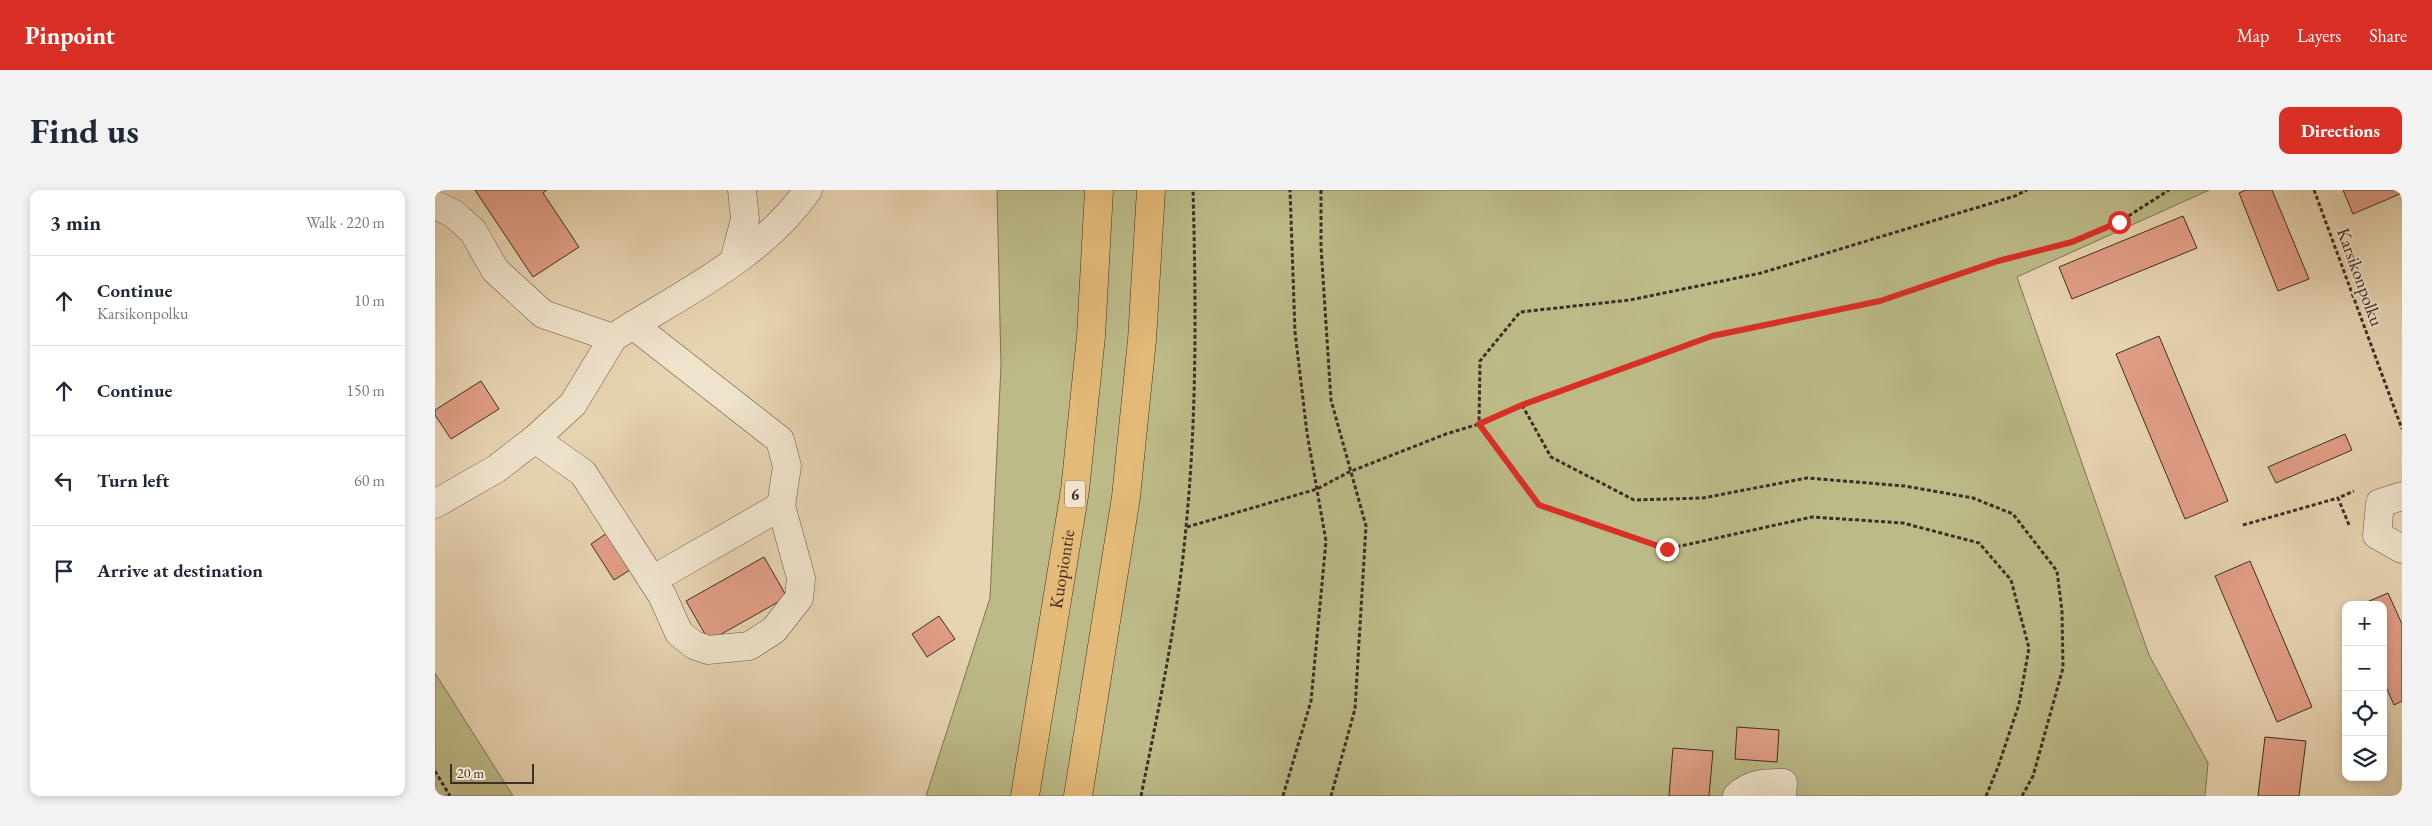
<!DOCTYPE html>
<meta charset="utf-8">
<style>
:root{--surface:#fff;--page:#f2f2f3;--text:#1f2937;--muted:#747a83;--line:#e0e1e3;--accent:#d93025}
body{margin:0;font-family:"EB Garamond",serif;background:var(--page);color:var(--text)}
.controls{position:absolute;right:15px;bottom:15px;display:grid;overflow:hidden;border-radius:10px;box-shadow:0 2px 8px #0003}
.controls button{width:45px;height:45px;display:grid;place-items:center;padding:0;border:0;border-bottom:1px solid var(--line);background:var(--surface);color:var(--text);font:25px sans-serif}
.scale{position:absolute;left:15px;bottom:12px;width:84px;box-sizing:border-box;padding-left:5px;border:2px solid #3e2e27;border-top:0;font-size:14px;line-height:18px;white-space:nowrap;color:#3e2e27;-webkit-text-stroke:4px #efe3cc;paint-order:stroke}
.stop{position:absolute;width:15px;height:15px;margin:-11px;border:4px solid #d93025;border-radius:50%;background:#fff}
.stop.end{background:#d93025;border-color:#fff;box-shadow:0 1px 5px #0008}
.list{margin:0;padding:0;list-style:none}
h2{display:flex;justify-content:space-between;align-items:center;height:65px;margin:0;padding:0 20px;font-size:21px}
h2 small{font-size:16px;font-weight:400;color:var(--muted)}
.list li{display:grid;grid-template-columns:32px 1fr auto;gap:15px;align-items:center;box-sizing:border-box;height:90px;padding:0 20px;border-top:1px solid var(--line)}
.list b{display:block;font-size:19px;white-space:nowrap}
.list p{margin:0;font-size:16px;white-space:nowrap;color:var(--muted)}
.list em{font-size:16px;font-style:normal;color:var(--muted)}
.icon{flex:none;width:28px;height:28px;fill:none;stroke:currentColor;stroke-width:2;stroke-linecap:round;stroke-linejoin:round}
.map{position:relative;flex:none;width:1967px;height:606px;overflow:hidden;border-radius:10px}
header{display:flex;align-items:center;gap:30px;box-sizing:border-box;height:70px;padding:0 25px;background:var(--accent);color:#fff}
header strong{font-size:24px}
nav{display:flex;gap:28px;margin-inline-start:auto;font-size:18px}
.intro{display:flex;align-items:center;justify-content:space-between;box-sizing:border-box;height:120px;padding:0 30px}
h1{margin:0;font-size:35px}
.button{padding:12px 22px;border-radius:10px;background:var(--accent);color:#fff;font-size:18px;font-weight:700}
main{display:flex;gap:30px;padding:0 30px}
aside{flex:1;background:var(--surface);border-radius:10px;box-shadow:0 2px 8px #0003}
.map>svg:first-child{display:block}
</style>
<header>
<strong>Pinpoint</strong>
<nav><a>Map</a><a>Layers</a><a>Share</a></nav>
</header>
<div class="intro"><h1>Find us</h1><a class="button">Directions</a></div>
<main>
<aside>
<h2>3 min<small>Walk · 220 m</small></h2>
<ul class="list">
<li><svg class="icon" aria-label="ahead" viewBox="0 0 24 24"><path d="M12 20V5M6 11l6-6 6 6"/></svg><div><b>Continue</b><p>Karsikonpolku</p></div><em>10 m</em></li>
<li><svg class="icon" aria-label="ahead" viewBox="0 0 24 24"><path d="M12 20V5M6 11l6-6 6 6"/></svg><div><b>Continue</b></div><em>150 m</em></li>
<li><svg class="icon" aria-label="left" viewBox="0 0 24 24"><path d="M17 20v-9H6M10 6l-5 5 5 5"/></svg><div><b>Turn left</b></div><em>60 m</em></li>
<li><svg class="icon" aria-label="arrive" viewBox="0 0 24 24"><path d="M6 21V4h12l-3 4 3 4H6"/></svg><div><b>Arrive at destination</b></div></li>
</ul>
</aside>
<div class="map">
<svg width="1967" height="606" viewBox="0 0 1967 606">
<rect width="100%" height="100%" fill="#e7d4b1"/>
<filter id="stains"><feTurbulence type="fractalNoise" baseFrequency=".004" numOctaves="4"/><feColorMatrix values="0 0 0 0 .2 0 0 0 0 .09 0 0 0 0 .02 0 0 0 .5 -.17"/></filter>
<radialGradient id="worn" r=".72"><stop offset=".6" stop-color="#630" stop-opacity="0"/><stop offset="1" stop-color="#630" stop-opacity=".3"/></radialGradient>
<g fill="#bcbb88" stroke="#7d7458">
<polygon points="562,0 1774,0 1582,87 1714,465 1773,573 1770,606 491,606 555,408 566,176"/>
<polygon points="0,483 78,606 0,606"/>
</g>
<g fill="#e19e86" stroke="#3e2e27">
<polygon points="40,0 112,0 108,3 144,57 98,87"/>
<polygon points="1811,0 1837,0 1874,89 1843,101 1804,3"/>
<polygon points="1908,0 1967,0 1967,3 1918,24"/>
<polygon points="1748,26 1762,58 1637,109 1624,77"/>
<polygon points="1724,146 1793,311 1750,329 1681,164"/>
<polygon points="46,191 64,219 16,249 0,225 0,220"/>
<polygon points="1910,244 1917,260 1841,293 1833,277"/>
<polygon points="172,343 195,380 179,390 156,354"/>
<polygon points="329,367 352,407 274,451 251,411"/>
<polygon points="1815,371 1877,517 1842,532 1780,386"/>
<polygon points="1953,403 1967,434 1967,511 1959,515 1948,490 1948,415 1925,415"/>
<polygon points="504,426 520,449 492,467 477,444"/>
<polygon points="1302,537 1344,540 1342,572 1300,569"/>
<polygon points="1830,547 1871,551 1864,606 1823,606"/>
<polygon points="1238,558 1278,561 1274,606 1234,606"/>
</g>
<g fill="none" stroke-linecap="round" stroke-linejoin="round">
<defs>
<g id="minor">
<polyline points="0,15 19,24 38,41 60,80 108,124 178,148 138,214 100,249 61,279 0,314"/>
<polyline points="299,71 310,29 307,0"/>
<polyline points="198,135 345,250 352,276 346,316 217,390"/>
<path d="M184,144C249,103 328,65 373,0"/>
<polyline points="100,249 148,283 227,405 244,443 259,455 273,460 314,456 339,440 364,408 366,388 346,316"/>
<polyline points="1967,306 1945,313 1942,345 1967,359"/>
<path d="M1302,606C1316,593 1329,593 1348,593L1347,606"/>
</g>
<g id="highway">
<path id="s1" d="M590,606L640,300L656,146L664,0"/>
<polyline points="643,606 691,307 707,150 716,0"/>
</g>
</defs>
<use href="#minor" stroke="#68584a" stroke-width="29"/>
<use href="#highway" stroke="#3e2e27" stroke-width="29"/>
<g stroke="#3e2e27" stroke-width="3" stroke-dasharray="4 2.5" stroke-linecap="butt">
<polyline points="886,0 886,57 896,210 931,336 920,519 896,606"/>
<polyline points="1879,0 1967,239"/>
<polyline points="1087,215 1116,267 1199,310 1268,308 1372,288 1470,296 1538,308 1578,324 1622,381 1627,421 1628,478 1598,586 1587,606"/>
<polyline points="1808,335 1903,308"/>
<polyline points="1914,335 1903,308 1919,301"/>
<polyline points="752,337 882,299 914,282 1011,244 1044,234 1087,215 1277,146 1445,111 1563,71 1637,52 1684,32 1734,0"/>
<polyline points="0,581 15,606"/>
<path d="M706,606C724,517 743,427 751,337C762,225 761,112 758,0"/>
<polyline points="848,606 876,511 891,351 872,243 860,142 855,0"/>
<polyline points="1551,606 1563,577 1584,514 1594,458 1576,390 1544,353 1468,333 1377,327 1232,359 1104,315 1044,234 1045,171 1085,122 1195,110 1326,83 1580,6 1592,0"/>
</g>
<use href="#minor" stroke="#efe3cc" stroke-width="28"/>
<use href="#highway" stroke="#e4ba78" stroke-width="28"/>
</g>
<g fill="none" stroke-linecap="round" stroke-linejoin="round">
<polyline stroke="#d93025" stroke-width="6" points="1232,359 1104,315 1044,234 1087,215 1277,146 1445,111 1563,71 1637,52 1684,32"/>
</g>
<g text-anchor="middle" stroke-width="4" stroke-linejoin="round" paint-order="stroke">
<rect fill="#efe3cc" stroke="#736458" stroke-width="1" x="630" y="290.5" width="20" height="27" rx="4"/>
<g font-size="16" font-weight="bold" fill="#3e2e27">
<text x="640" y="310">6</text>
</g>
<g font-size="18" fill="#3e2e27" stroke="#efe3cc">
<text transform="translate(1925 87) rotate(70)" y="6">Karsikonpolku</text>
<text dy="6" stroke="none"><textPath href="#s1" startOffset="230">Kuopiontie</textPath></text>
</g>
</g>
<rect width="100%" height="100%" filter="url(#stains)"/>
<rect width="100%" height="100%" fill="url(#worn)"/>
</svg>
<div class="controls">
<button>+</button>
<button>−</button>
<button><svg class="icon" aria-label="locate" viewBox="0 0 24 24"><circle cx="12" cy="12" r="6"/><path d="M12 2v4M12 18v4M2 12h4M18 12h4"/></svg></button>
<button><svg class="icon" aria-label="layers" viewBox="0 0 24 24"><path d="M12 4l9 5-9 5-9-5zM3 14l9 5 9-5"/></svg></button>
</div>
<div class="scale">20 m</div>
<div class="stop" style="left:1684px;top:32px"></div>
<div class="stop end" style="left:1232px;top:359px"></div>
</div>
</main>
